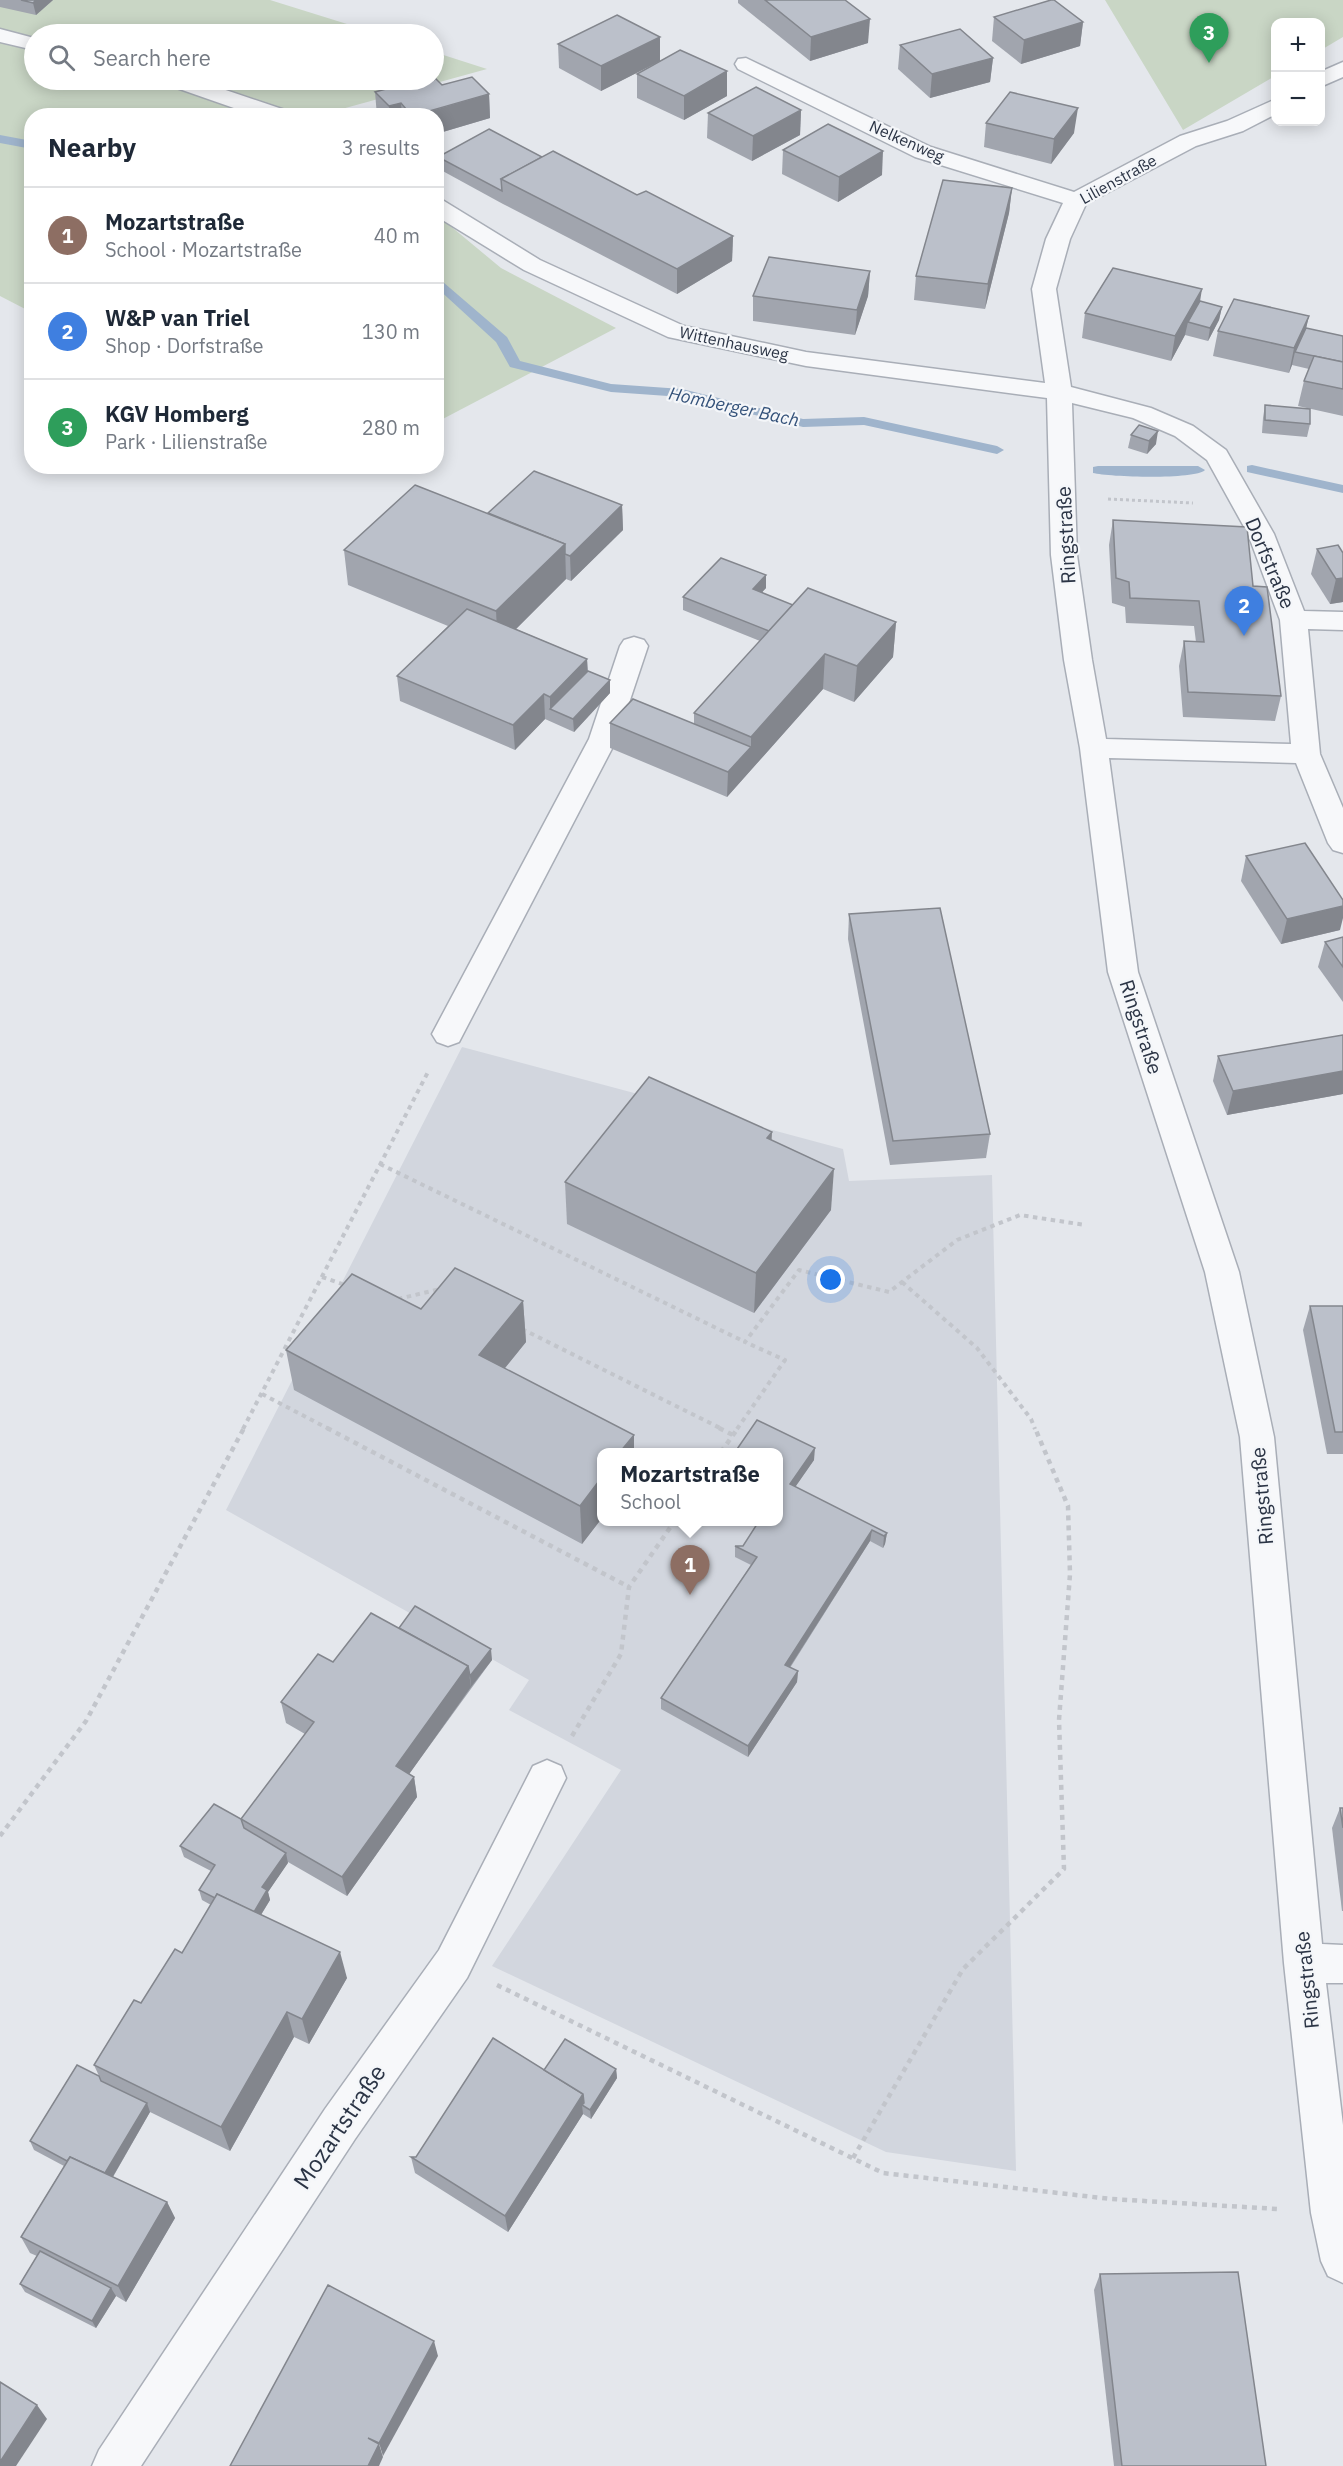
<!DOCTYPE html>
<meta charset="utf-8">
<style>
:root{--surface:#fff;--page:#f2f2f3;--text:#1f2937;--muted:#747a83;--line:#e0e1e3;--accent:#ea580c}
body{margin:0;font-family:"IBM Plex Sans",sans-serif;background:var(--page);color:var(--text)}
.controls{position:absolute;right:18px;top:18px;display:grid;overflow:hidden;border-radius:12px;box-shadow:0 3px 15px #0003}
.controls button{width:54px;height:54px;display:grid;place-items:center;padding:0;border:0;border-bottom:2px solid var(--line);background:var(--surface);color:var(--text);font:30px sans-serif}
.you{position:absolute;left:831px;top:1280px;width:21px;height:21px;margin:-15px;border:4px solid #fff;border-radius:50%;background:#1a73e8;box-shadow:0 0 0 9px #1a73e833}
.badge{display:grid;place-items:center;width:39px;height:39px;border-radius:50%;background:var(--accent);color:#fff;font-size:20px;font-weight:700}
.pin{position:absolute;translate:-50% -50px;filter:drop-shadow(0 2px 3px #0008)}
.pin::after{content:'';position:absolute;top:32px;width:21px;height:18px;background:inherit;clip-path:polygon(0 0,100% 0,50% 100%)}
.popup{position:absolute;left:597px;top:1448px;width:186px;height:78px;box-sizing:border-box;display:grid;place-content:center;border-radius:12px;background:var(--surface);filter:drop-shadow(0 2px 4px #0005);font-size:20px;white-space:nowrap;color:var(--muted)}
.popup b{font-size:22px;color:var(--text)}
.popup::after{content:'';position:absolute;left:50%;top:100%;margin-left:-12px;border:12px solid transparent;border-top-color:var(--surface)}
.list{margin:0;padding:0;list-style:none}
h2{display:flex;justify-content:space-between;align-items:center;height:78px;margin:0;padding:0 24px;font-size:26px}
h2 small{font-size:20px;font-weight:400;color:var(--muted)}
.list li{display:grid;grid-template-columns:39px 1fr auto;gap:18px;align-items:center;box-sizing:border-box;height:96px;padding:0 24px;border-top:2px solid var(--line)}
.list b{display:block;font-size:22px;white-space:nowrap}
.list p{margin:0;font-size:20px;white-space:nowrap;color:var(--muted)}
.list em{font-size:20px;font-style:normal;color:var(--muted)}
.icon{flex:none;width:33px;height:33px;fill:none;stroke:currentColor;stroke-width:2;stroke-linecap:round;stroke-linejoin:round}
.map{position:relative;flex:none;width:1343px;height:2466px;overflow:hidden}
.search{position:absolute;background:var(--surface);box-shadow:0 3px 15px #0003;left:24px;top:24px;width:420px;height:66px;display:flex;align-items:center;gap:15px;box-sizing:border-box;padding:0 21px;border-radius:33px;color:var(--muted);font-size:22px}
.panel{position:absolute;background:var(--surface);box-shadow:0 3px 15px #0003;left:24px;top:108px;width:420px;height:366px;border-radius:24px}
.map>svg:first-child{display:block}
</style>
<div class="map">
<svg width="1343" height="2466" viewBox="0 0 1343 2466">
<rect width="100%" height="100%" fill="#e4e7ec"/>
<path fill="#d2d6de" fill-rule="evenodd" d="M462,1047L843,1149L849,1181L992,1175L1016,2171L886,2152L492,1966L621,1770L509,1710L529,1680L226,1510ZM602,1452H778V1522H602Z"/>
<g fill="#c9d6c5">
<polygon points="0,0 270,0 379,34 34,34 34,80 434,80 434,52 487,69 320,115 32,116 31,312 0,296"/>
<polygon points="1105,0 1343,0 1343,37 1321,50 1320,22 1276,22 1275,76 1183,130"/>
<polygon points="436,214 501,268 616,328 437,422"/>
</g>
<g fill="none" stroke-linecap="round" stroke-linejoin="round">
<g fill="#9fb4cc" fill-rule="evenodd">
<polygon points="0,135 32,141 32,149 0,143"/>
<polygon points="436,276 507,337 520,361 611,384 682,389 803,419 864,417 997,446 1004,450 997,454 864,425 803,427 682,397 611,392 510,367 496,342 436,287"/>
<polygon points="1252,465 1343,485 1343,493 1247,472 1247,466"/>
<path d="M1098,466H1198L1205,470C1195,480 1109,477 1093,473V467Z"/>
</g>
<defs>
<g id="minor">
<polygon points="0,29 34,38 34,50 0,42"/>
<path d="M746,58L931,147L1074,192L1180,136L1227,121L1276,99V114L1243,131L1196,146L1086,204L1070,239L1056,289L1071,387L1151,408L1193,426L1226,450L1274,534L1304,611L1343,612V630L1308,629L1320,754L1343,808V853L1333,850L1328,843L1296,763L1109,758L1138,972L1239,1272L1274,1437L1322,1944L1343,1945V1983H1326L1343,2125V2283L1328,2276L1321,2261L1311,2213L1284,1963L1240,1437L1205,1272L1108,972L1080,748L1064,660L1051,555L1047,398L806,366L668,337L524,270L436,216V199L444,201L540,260L684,326L806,352L1045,383L1032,289L1046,239L1063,203L915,157L738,69L735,64L738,59ZM1072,403L1133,418L1175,436L1207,460L1248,534L1280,620L1291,744L1106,739L1092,660L1077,555Z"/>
<polygon points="1343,62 1343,77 1320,87 1320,72"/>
<polygon points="165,80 196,80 288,111 291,116 257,116 168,85"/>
<polygon points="634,637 644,640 648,646 617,739 459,1042 448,1046 437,1042 432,1034 589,739 620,646 624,640"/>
<polygon points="547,1760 561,1766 566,1778 467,1978 355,2139 141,2466 92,2466 99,2450 325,2109 439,1950 533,1766"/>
</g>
</defs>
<use href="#minor" stroke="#a9aeb7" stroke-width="3"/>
<polyline stroke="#c2c5cb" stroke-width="3" stroke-dasharray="3 3" stroke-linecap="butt" points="1108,499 1193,503"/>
<g stroke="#c2c5cb" stroke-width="4" stroke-dasharray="4.5 4.5" stroke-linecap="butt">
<polyline points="380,1164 745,1342"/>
<polyline points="322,1277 345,1285"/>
<polyline points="902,1282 977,1348 1031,1419 1035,1429"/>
<polyline points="398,1299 440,1289"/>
<polyline points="522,1329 722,1429"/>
<polyline points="262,1394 329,1429"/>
<polyline points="243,1429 428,1072"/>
<polyline points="737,1429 785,1360 745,1342 799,1270 889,1292 957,1240 1020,1215 1085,1225"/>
</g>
<g stroke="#c2c5cb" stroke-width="4.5" stroke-dasharray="5 5" stroke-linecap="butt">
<polyline points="327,1428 629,1587"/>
<polyline points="719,1428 733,1435"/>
<polyline points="721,1452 738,1428"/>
<polyline points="572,1736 621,1654 629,1587 674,1522"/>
<polyline points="0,1836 86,1721 244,1428"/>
<polyline points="497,1985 883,2173 1111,2199 1278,2209"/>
<polyline points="853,2158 963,1969 1064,1869 1059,1720 1070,1574 1068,1506 1035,1428"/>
</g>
<use href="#minor" fill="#f7f8fa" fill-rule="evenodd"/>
</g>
<g fill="#a1a5ae">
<polygon points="0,0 53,0 36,15 0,7"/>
<polygon points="738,0 845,0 868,43 810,61 738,3"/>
<polygon points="994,17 1083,22 1080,46 1021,64 992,41"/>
<polygon points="660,37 660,61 601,91 559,68 558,44"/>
<polygon points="900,45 993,58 990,82 930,98 898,69"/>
<polygon points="727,71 727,96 684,120 637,98 637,74"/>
<polygon points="442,85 489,94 490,118 436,134 436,116 377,116 375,92"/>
<polygon points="801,110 800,135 752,161 707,138 708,113"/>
<polygon points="986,123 1074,133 1051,164 984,147"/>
<polygon points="783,150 882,175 838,202 782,174"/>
<polygon points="438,157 542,157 637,195 733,236 732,261 677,294 503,204 439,169"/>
<polygon points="1012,188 1009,213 985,309 914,300 916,276"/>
<polygon points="870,271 868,296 855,335 753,321 753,296"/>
<polygon points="1200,301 1222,307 1219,320 1208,341 1185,335 1171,361 1082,338 1085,313"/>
<polygon points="1309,316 1306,328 1343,336 1343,416 1298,406 1304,381 1309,369 1292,365 1289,373 1213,356 1218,331"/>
<polygon points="1265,405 1310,424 1307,437 1262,433 1263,418"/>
<polygon points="1139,425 1156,444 1147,454 1128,448 1131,435"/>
<polygon points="622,505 623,530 571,581 566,579 516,629 587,659 588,671 610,680 610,693 574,732 545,719 515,750 400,701 397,676 448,626 348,585 344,550 488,513"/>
<polygon points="1113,520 1253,586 1281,696 1275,721 1183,717 1179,666 1184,641 1196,642 1194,626 1126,623 1125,607 1112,603 1109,545"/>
<polygon points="1317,549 1343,553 1343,602 1330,604 1311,574"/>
<polygon points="766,575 766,588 761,593 793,605 896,622 893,657 854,702 823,689 727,797 610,748 610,723 694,723 694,713 760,641 683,610 683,597"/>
<polygon points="1246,856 1340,930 1281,944 1241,881"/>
<polygon points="849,914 990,1134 986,1158 890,1165 848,939"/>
<polygon points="1343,937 1343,1002 1318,967 1325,942"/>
<polygon points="1343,1035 1343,1094 1227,1115 1213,1081 1218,1056"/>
<polygon points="771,1140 831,1210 754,1313 567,1224 565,1182"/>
<polygon points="523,1301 526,1342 505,1368 602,1452 602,1518 582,1544 294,1390 286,1350 421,1309"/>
<polygon points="1310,1306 1343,1306 1343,1454 1327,1454 1303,1330"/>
<polygon points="778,1452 814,1460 795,1487 887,1533 885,1544 883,1548 870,1541 790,1668 798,1671 797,1682 748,1757 661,1709 661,1698 751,1565 735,1557 735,1546 743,1546 778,1521"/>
<polygon points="399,1628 492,1660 409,1774 414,1777 417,1797 347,1896 288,1862 268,1892 270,1900 261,1915 347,1978 309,2044 294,2037 230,2151 150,2112 113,2177 167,2202 175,2218 126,2302 116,2296 96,2328 25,2292 20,2284 37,2256 30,2253 21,2237 64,2166 34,2150 30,2141 99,2076 94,2065 141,2003 182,1953 211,1905 202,1900 199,1890 211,1871 184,1857 180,1846 241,1819 305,1734 286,1723 281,1702 333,1662"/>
<polygon points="1340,1808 1343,1808 1343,1911 1342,1911 1332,1828"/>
<polygon points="616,2069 617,2078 591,2119 583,2114 508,2232 415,2173 411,2157 416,2157 544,2070"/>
<polygon points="1100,2274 1266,2466 1114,2466 1094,2290"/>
</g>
<g fill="#83868d">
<polygon points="36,0 53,0 36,15 33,3"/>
<polygon points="870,19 868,43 810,61 811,37"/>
<polygon points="1083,22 1080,46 1021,64 1024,40"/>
<polygon points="660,37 660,61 601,91 601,66"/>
<polygon points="993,58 990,82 930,98 932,74"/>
<polygon points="727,71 727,96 684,120 684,96"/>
<polygon points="489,94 490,118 436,134 436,116 414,116"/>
<polygon points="401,103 402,116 390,116 389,106"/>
<polygon points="1078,108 1074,133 1051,164 1054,139"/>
<polygon points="801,110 800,135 752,161 753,136"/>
<polygon points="883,151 882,175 838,202 839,177"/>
<polygon points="1012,188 1009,213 985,309 988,284"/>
<polygon points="733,236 732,261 677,294 677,269"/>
<polygon points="870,271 868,296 855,335 857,310"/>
<polygon points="1202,289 1198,314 1188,322 1185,335 1171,361 1175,336"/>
<polygon points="1222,307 1219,320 1208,341 1210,328"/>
<polygon points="1309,316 1303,341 1295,352 1292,365 1289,373 1294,348"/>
<polygon points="1158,431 1156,444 1147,454 1149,441"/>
<polygon points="622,505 623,530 571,581 570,556"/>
<polygon points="565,544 566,579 498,647 496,611"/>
<polygon points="766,575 766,588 753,602 753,589"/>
<polygon points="1343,578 1343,602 1330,604 1336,579"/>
<polygon points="896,622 893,657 854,702 857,666"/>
<polygon points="825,654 823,689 727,797 728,772 751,747 751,737"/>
<polygon points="587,659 588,684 550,709 550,697"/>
<polygon points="610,680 610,693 574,732 573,719"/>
<polygon points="544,694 545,719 515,750 513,725"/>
<polygon points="1343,906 1343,918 1340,930 1281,944 1287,919"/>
<polygon points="1343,1071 1343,1094 1227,1115 1233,1091"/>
<polygon points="772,1132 770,1174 767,1138"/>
<polygon points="834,1169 831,1210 754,1313 756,1273"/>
<polygon points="523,1301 526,1342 483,1395 479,1355"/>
<polygon points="634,1435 634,1452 620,1452"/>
<polygon points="815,1448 814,1460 789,1496 790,1484"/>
<polygon points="602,1477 602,1518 582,1544 580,1506"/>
<polygon points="872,1530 870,1541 784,1676 785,1665"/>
<polygon points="887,1533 885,1544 883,1548 884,1536"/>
<polygon points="491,1649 492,1660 471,1687 470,1676"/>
<polygon points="468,1666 471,1687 400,1787 396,1766"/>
<polygon points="798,1671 797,1682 748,1757 748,1746"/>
<polygon points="414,1777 417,1797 347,1896 342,1877"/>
<polygon points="286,1853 288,1863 268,1892 270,1900 254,1926 251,1916 262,1887"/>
<polygon points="340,1952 347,1978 309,2044 302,2019"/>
<polygon points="287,2012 294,2037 230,2151 221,2127"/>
<polygon points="616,2069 617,2078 591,2119 590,2110"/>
<polygon points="583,2094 584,2106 582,2105 583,2114 508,2232 505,2216"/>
<polygon points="147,2103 150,2112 108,2185 103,2176"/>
<polygon points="167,2202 175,2218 126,2302 118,2286"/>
<polygon points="111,2288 116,2296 96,2328 92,2321"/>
<polygon points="434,2341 438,2356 383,2456 379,2443"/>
<polygon points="37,2405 47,2419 16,2466 0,2466 0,2462"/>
<polygon points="379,2444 383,2457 379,2466 368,2466"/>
</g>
<g fill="#bbc0ca" stroke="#83868d" stroke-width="1.5">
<polygon points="21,0 36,0 33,3"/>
<polygon points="765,0 845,0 870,19 811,37"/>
<polygon points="1051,0 1054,0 1083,22 1024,40 994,17"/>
<polygon points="617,15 660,37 601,66 558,44"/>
<polygon points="960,29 993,58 932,74 900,45"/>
<polygon points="680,50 727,71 684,96 637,74"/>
<polygon points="434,77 442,85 472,77 489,94 412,116 401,103 389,106 375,92 419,80 434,80"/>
<polygon points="756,87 801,110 753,136 708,113"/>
<polygon points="1010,92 1078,108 1054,139 986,123"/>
<polygon points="828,124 883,151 839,177 783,150"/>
<polygon points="489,129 542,157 501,179 502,191 438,157"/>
<polygon points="553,151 637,195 646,191 733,236 677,269 501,179"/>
<polygon points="943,180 1012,188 988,284 916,276"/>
<polygon points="769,257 870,271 857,310 753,296"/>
<polygon points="1113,268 1202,289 1175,336 1085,313"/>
<polygon points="1234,299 1309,316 1294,348 1218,331"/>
<polygon points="1200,301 1222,307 1210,328 1188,322"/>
<polygon points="1306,328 1343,336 1343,362 1295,352"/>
<polygon points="1314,356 1343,362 1343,389 1304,381"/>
<polygon points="1265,405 1310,409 1310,424 1265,420"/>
<polygon points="1139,425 1158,431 1149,441 1131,435"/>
<polygon points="534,471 622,505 570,556 565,554 565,544 488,513"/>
<polygon points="415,485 565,544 496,611 344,550"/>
<polygon points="1113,520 1247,527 1253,586 1267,587 1281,696 1188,692 1184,641 1204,642 1199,601 1130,598 1129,582 1116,578"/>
<polygon points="1338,545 1343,553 1343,578 1336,579 1317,549"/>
<polygon points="721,558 766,575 753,589 793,605 769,631 683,597"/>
<polygon points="808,588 896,622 857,666 825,654 751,737 694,713"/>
<polygon points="467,609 587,659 550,697 544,694 513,725 397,676"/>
<polygon points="588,671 610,680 573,719 550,709"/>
<polygon points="633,699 751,747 728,772 610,723"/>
<polygon points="1305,843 1343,900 1343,906 1287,919 1246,856"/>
<polygon points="940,908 990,1134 893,1141 849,914"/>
<polygon points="1343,937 1343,967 1325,942"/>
<polygon points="1343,1035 1343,1071 1233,1091 1218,1056"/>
<polygon points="649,1077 772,1132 767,1138 834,1169 756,1273 565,1182"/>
<polygon points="455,1268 523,1301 479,1355 634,1435 620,1452 602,1452 602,1477 580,1506 286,1350 352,1274 421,1309"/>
<polygon points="1310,1306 1343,1306 1343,1432 1335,1432"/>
<polygon points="757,1420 815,1448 790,1484 887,1533 884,1536 872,1530 785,1665 798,1671 748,1746 661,1698 757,1557 735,1546 743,1546 759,1521 778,1521 778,1452 735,1452"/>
<polygon points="415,1606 491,1649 470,1676 468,1666 399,1628"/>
<polygon points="371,1613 468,1666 396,1766 414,1777 342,1877 241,1819 314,1722 281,1702 318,1654 333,1662"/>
<polygon points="214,1804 241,1819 244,1828 286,1853 262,1887 267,1890 254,1912 217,1894 215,1898 199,1890 215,1865 180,1846"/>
<polygon points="1340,1808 1343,1808 1343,1828"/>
<polygon points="217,1894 340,1952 302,2019 287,2012 221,2127 94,2065 134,2000 141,2003 175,1949 182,1953"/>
<polygon points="493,2038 583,2094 505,2216 411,2157 416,2157"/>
<polygon points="565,2039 616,2069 590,2110 582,2105 584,2103 583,2094 544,2070"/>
<polygon points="77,2065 99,2076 101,2081 147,2103 105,2173 70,2157 67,2161 30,2141"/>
<polygon points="70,2157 167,2202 118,2286 21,2237"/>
<polygon points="40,2251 111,2288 92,2321 20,2284"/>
<polygon points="1238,2272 1266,2466 1122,2466 1100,2274"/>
<polygon points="328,2285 434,2341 379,2443 368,2438 379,2444 368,2466 230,2466"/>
<polygon points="0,2382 37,2405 0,2462"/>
</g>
<g text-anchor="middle" stroke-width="4.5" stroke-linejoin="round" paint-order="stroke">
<g font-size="16" fill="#2b3445" stroke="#f4f6f9">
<text transform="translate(907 141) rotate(24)" y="6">Nelkenweg</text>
<text transform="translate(1118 179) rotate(-29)" y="6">Lilienstraße</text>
<text transform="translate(734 343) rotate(12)" y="6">Wittenhausweg</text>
</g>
<g font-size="18" font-style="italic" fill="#34527a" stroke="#f4f6f9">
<text transform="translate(734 407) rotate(12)" y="6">Homberger Bach</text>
</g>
<g font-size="20" fill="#2b3445" stroke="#f4f6f9">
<text transform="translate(1066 535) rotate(-93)" y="7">Ringstraße</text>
<text transform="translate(1270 563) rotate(67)" y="7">Dorfstraße</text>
<text transform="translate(1141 1027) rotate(72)" y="7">Ringstraße</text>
<text transform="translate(1262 1496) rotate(-95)" y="7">Ringstraße</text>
<text transform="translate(1307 1980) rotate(-96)" y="7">Ringstraße</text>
</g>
<g font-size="24" fill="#2b3445" stroke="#f4f6f9">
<text transform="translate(340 2127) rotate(-56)" y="8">Mozartstraße</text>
</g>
</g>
</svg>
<div class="controls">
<button>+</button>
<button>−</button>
</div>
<div class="you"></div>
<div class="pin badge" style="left:690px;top:1595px;background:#8d6e63">1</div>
<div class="popup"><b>Mozartstraße</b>School</div>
<div class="pin badge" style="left:1244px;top:636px;background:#3f7fe0">2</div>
<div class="pin badge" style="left:1209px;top:63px;background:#2e9e5b">3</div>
<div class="search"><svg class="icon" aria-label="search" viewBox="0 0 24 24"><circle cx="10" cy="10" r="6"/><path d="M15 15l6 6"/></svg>Search here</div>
<section class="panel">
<h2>Nearby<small>3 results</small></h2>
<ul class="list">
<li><span class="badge" style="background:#8d6e63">1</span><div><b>Mozartstraße</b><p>School · Mozartstraße</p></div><em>40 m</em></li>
<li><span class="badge" style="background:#3f7fe0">2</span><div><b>W&amp;P van Triel</b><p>Shop · Dorfstraße</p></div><em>130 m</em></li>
<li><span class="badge" style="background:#2e9e5b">3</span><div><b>KGV Homberg</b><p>Park · Lilienstraße</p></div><em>280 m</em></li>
</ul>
</section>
</div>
